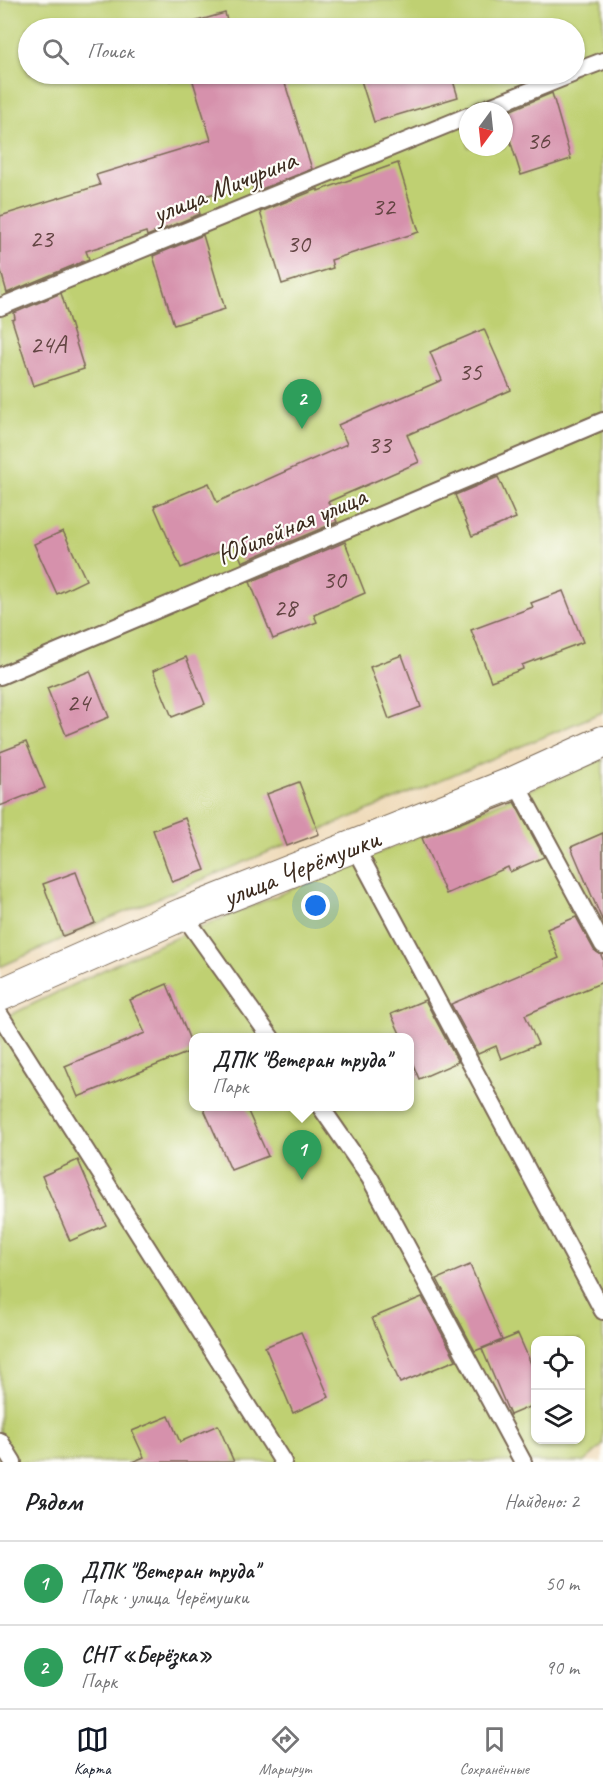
<!DOCTYPE html>
<html lang="ru">
<meta charset="utf-8">
<style>
:root{--surface:#fff;--page:#f2f2f2;--text:#202124;--muted:#757577;--line:#e0e0e0;--accent:#111827}
body{margin:0;font-family:Caveat,sans-serif;background:var(--page);color:var(--text)}
.controls{position:absolute;right:18px;bottom:18px;display:grid;overflow:hidden;border-radius:12px;box-shadow:0 2px 4px #0004}
.controls button{width:54px;height:54px;display:grid;place-items:center;padding:0;border:0;border-bottom:2px solid var(--line);background:var(--surface);color:var(--text);font:30px sans-serif}
.compass{position:absolute;left:459px;top:102px;width:54px;height:54px;border-radius:50%;background:var(--surface);box-shadow:0 2px 4px #0004;rotate:195deg}
.you{position:absolute;left:316px;top:906px;width:21px;height:21px;margin:-15px;border:4px solid #fff;border-radius:50%;background:#1a73e8;box-shadow:0 0 0 9px #1a73e833}
.badge{display:grid;place-items:center;width:39px;height:39px;border-radius:50%;background:var(--accent);color:#fff;font-size:20px;font-weight:700}
.pin{position:absolute;translate:-50% -50px;filter:drop-shadow(0 2px 3px #0008)}
.pin::after{content:'';position:absolute;top:32px;width:21px;height:18px;background:inherit;clip-path:polygon(0 0,100% 0,50% 100%)}
.popup{position:absolute;left:189px;top:1033px;width:225px;height:78px;box-sizing:border-box;display:grid;place-content:center;border-radius:12px;background:var(--surface);filter:drop-shadow(0 2px 4px #0005);font-size:20px;white-space:nowrap;color:var(--muted)}
.popup b{font-size:22px;color:var(--text)}
.popup::after{content:'';position:absolute;left:50%;top:100%;margin-left:-12px;border:12px solid transparent;border-top-color:var(--surface)}
.list{margin:0;padding:0;list-style:none}
h2{display:flex;justify-content:space-between;align-items:center;height:78px;margin:0;padding:0 24px;font-size:26px}
h2 small{font-size:20px;font-weight:400;color:var(--muted)}
.list li{display:grid;grid-template-columns:39px 1fr auto;gap:18px;align-items:center;box-sizing:border-box;height:84px;padding:0 24px;border-top:2px solid var(--line)}
.list b{display:block;font-size:22px;white-space:nowrap}
.list p{margin:0;font-size:20px;white-space:nowrap;color:var(--muted)}
.list em{font-size:20px;font-style:normal;color:var(--muted)}
.icon{flex:none;width:33px;height:33px;fill:none;stroke:currentColor;stroke-width:2;stroke-linecap:round;stroke-linejoin:round}
.map{position:relative;flex:none;width:603px;height:1462px;overflow:hidden}
.search{position:absolute;background:var(--surface);box-shadow:0 2px 4px #0004;left:18px;right:18px;top:18px;height:66px;display:flex;align-items:center;gap:15px;box-sizing:border-box;padding:0 21px;border-radius:33px;color:var(--muted);font-size:22px}
.sheet{height:246px;background:var(--surface)}
nav{display:flex;justify-content:space-around;align-items:center;box-sizing:border-box;height:84px;border-top:2px solid var(--line);background:var(--surface);font-size:16px;color:var(--muted)}
nav a{display:grid;justify-items:center;gap:3px}
nav .on{color:var(--accent)}
.map>svg:first-child{display:block}
</style>
<div class="map">
<svg width="603" height="1462" viewBox="0 0 603 1462">
<rect width="100%" height="100%" fill="#fdfcf7"/>
<filter id="ink" filterUnits="userSpaceOnUse"><feTurbulence type="fractalNoise" baseFrequency=".0167" numOctaves="2"/><feDisplacementMap in="SourceGraphic" scale="12" xChannelSelector="R" yChannelSelector="G"/><feConvolveMatrix kernelMatrix="1 2 1 2 8 2 1 2 1" color-interpolation-filters="sRGB"/></filter>
<filter id="wash" filterUnits="userSpaceOnUse"><feTurbulence type="fractalNoise" baseFrequency=".008" numOctaves="4" result="noise"/><feDisplacementMap in="SourceGraphic" scale="24" xChannelSelector="R" yChannelSelector="G"/><feGaussianBlur stdDeviation="1.35" result="paint"/><feColorMatrix in="noise" values="0 0 0 0 0 0 0 0 0 0 0 0 0 0 0 0 0 1.4 0 .05"/><feComposite in="paint" operator="in"/></filter>
<g filter="url(#wash)">
<rect width="100%" height="100%" fill="#f0dcbb"/>
<g fill="#bfd072" stroke="#7d7d48" stroke-width="1.5" fill-rule="evenodd">
<path d="M0,0H603V712L77,932L0,967ZM28,28H574V74H28ZM468,111H504V147H468Z"/>
<path d="M603,759V1445L584,1462H0V1020L130,957ZM194,1038H410V1106H194ZM536,1340H580V1440H536Z"/>
</g>
<g id="blocks">
<g fill="#d691ac">
<polygon points="225,13 229,28 173,28"/>
<polygon points="167,74 282,74 312,169 254,192 251,182 195,199 200,214 147,236 146,232 86,251 89,259 7,293 0,268 0,216 100,185 96,175 211,140 191,75 170,81"/>
<polygon points="359,74 451,74 458,97 374,122"/>
<polygon points="552,93 571,159 521,175 504,121 504,113"/>
<polygon points="398,163 419,232 331,260 333,268 282,284 260,212 318,189 318,191"/>
<polygon points="203,235 225,309 174,325 153,256"/>
<polygon points="61,293 84,369 33,386 12,320 15,319 14,313"/>
<polygon points="484,329 511,390 407,435 419,462 328,502 337,522 242,562 235,545 181,568 154,506 209,483 217,502 347,444 338,425 442,380 430,352"/>
<polygon points="498,477 516,518 472,536 455,495"/>
<polygon points="63,531 86,580 57,594 34,544"/>
<polygon points="345,542 365,593 314,615 317,622 273,639 250,582"/>
<polygon points="563,591 583,642 522,665 523,669 491,681 471,630 533,607 531,603"/>
<polygon points="402,655 421,707 389,719 370,667"/>
<polygon points="186,657 205,704 172,717 153,671"/>
<polygon points="90,671 109,717 66,735 47,688"/>
<polygon points="26,742 45,788 0,806 0,752"/>
<polygon points="299,782 319,834 287,846 267,794"/>
<polygon points="514,802 544,857 510,872 508,867 446,894 422,838"/>
<polygon points="185,818 205,870 172,882 153,830"/>
<polygon points="603,833 603,922 571,847"/>
<polygon points="76,872 95,923 63,936 43,884"/>
<polygon points="576,917 594,950 601,955 603,960 603,982 525,1015 538,1044 501,1059 496,1046 478,1054 451,1004 559,958 547,929"/>
<polygon points="167,984 194,1050 78,1097 65,1066 145,1033 130,1000"/>
<polygon points="425,1000 458,1062 419,1079 410,1057 410,1038 402,1038 391,1014"/>
<polygon points="203,1107 246,1107 268,1156 231,1170"/>
<polygon points="78,1160 106,1225 70,1241 42,1176"/>
<polygon points="470,1265 502,1340 475,1351 437,1279"/>
<polygon points="422,1297 456,1360 400,1383 372,1318"/>
<polygon points="301,1332 329,1397 293,1413 265,1347"/>
<polygon points="518,1334 536,1375 536,1404 510,1415 482,1349"/>
<polygon points="169,1416 180,1442 218,1425 234,1462 132,1462 144,1457 132,1431"/>
</g>
</g>
</g>
<g filter="url(#ink)">
<use href="#blocks" fill-opacity="0" stroke="#7a6855" stroke-width="1.5"/>
<g fill="none" stroke-linecap="round" stroke-linejoin="round">
<defs>
<g id="service">
<polyline points="574,72 603,61"/>
<polyline points="480,111 572,74"/>
<polyline points="0,307 468,116"/>
<polyline points="0,676 603,421"/>
<polyline points="515,782 603,945"/>
<polyline points="354,845 603,1311"/>
<polyline points="183,914 271,1038"/>
<polyline points="0,1015 283,1462"/>
<polyline points="320,1106 370,1178 523,1462"/>
<polyline points="0,1441 13,1462"/>
</g>
<g id="minor">
<path id="s1" d="M0,995L183,914L515,782L603,742"/>
</g>
</defs>
<use href="#service" stroke="#7a6855" stroke-width="20"/>
<use href="#minor" stroke="#7a6855" stroke-width="34"/>
<use href="#service" stroke="#fff" stroke-width="16"/>
<use href="#minor" stroke="#fff" stroke-width="32"/>
</g>
</g>
<g text-anchor="middle" stroke-width="4.5" stroke-linejoin="round" paint-order="stroke">
<g font-size="26" fill="#624442">
<text x="538" y="149">36</text>
<text x="383" y="215">32</text>
<text x="41" y="247">23</text>
<text x="298" y="252">30</text>
<text x="48" y="353">24А</text>
<text x="470" y="380">35</text>
<text x="379" y="453">33</text>
<text x="334" y="588">30</text>
<text x="285" y="616">28</text>
<text x="78" y="711">24</text>
</g>
<g font-size="28" fill="#3b2a1e" stroke="#fdfcf7">
<text transform="translate(224 186) rotate(-22)" y="10">улица Мичурина</text>
<text transform="translate(291 525) rotate(-23)" y="10">Юбилейная улица</text>
<text dy="10" stroke="none"><textPath href="#s1" startOffset="327">улица Черёмушки</textPath></text>
</g>
</g>
</svg>
<div class="controls">
<button><svg class="icon" aria-label="locate" viewBox="0 0 24 24"><circle cx="12" cy="12" r="6"/><path d="M12 2v4M12 18v4M2 12h4M18 12h4"/></svg></button>
<button><svg class="icon" aria-label="layers" viewBox="0 0 24 24"><path d="M12 4l9 5-9 5-9-5zM3 14l9 5 9-5"/></svg></button>
</div>
<svg class="compass" viewBox="-18 -18 36 36"><path d="M0-13l5 13h-10z" fill="#e53935"/><path d="M0 13l5-13h-10z" fill="#757577"/></svg>
<div class="you"></div>
<div class="pin badge" style="left:302px;top:1180px;background:#2e9e5b">1</div>
<div class="popup"><b>ДПК &quot;Ветеран труда&quot;</b>Парк</div>
<div class="pin badge" style="left:302px;top:429px;background:#2e9e5b">2</div>
<div class="search"><svg class="icon" aria-label="search" viewBox="0 0 24 24"><circle cx="10" cy="10" r="6"/><path d="M15 15l6 6"/></svg>Поиск</div>
</div>
<section class="sheet">
<h2>Рядом<small>Найдено: 2</small></h2>
<ul class="list">
<li><span class="badge" style="background:#2e9e5b">1</span><div><b>ДПК &quot;Ветеран труда&quot;</b><p>Парк · улица Черёмушки</p></div><em>50 m</em></li>
<li><span class="badge" style="background:#2e9e5b">2</span><div><b>СНТ «Берёзка»</b><p>Парк</p></div><em>90 m</em></li>
</ul>
</section>
<nav>
<a class="on"><svg class="icon" aria-label="map" viewBox="0 0 24 24"><path d="M3 6l6-2 6 2 6-2v14l-6 2-6-2-6 2zM9 4v14M15 6v14"/></svg>Карта</a>
<a><svg class="icon" aria-label="directions" viewBox="0 0 24 24"><path d="M12 3l9 9-9 9-9-9zM9 14v-3h6M13 9l2 2-2 2"/></svg>Маршрут</a>
<a><svg class="icon" aria-label="saved" viewBox="0 0 24 24"><path d="M7 4h10v16l-5-4-5 4z"/></svg>Сохранённые</a>
</nav>
